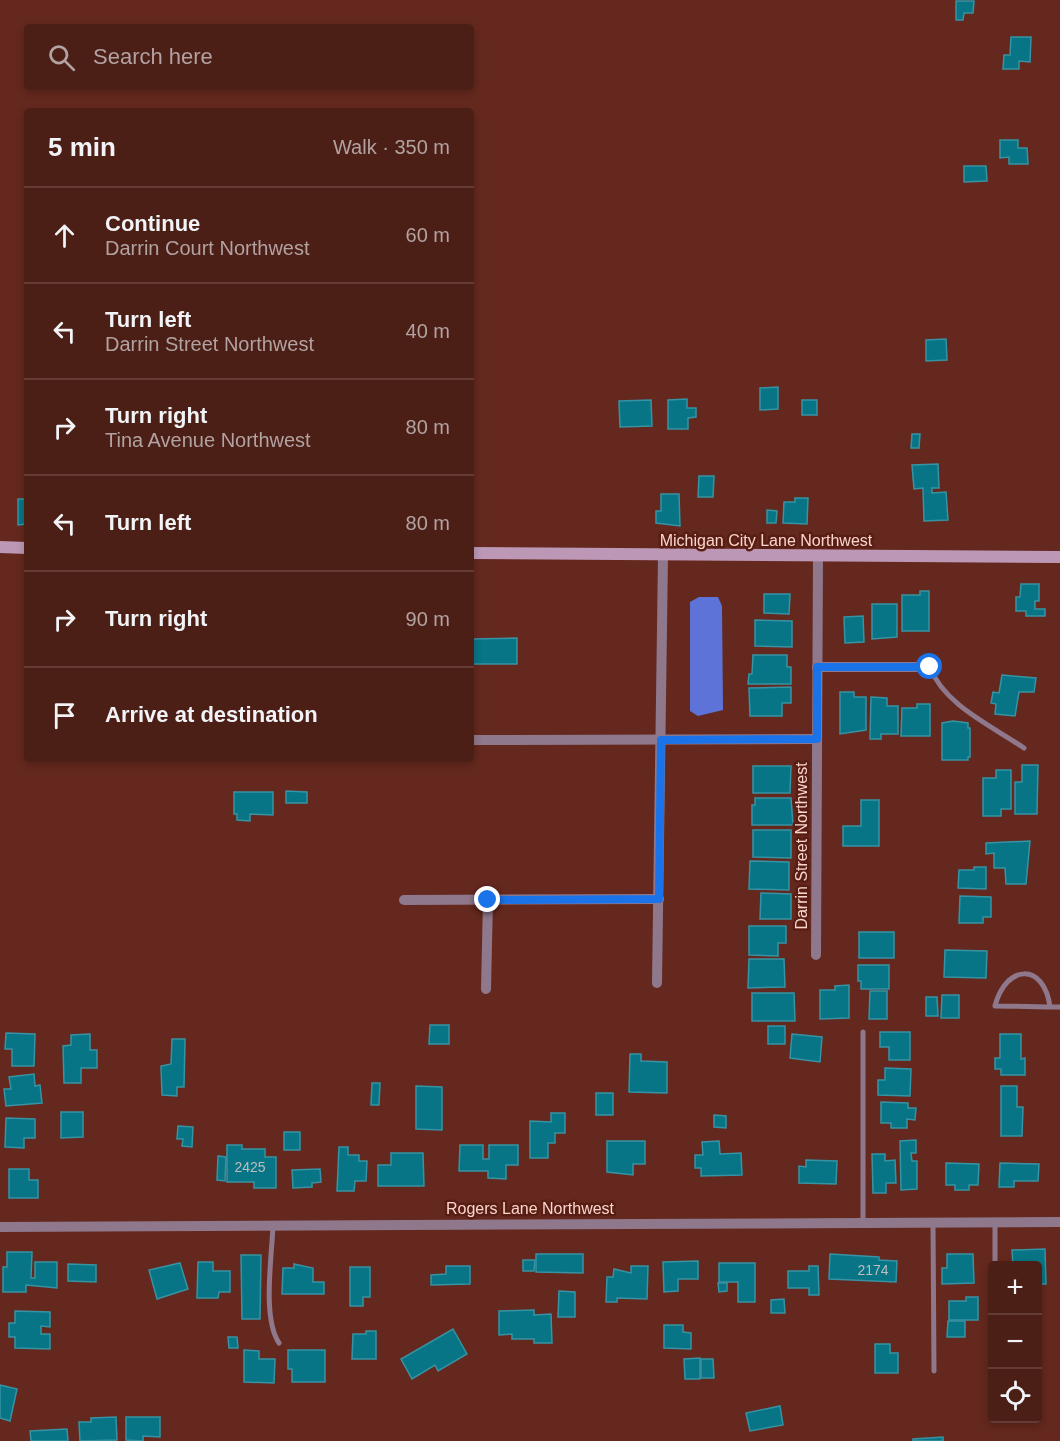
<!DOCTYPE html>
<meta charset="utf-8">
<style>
:root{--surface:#4b1e16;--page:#552b23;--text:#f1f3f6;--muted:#b2a2a1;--line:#623c35}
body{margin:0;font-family:Helvetica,sans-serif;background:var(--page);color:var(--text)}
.controls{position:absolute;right:18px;bottom:18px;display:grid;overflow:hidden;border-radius:6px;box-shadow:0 3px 9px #0003}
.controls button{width:54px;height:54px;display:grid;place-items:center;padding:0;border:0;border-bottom:2px solid var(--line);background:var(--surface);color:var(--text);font:30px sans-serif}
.stop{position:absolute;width:18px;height:18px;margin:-14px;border:4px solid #1a73e8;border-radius:50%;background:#fff}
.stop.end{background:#1a73e8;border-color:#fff;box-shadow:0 2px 6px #0008}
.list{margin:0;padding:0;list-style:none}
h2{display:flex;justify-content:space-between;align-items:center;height:78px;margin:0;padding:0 24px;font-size:26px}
h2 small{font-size:20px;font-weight:400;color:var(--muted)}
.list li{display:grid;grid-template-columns:39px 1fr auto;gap:18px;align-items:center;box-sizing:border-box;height:96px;padding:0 24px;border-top:2px solid var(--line)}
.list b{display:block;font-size:22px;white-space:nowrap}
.list p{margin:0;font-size:20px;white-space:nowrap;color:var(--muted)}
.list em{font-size:20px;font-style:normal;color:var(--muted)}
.icon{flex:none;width:33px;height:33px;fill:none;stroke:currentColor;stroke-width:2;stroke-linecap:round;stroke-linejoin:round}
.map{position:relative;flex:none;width:1060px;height:1441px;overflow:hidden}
.search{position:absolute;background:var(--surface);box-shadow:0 3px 9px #0003;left:24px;top:24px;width:450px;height:66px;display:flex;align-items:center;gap:15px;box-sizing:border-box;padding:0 21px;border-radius:6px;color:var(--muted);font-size:22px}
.panel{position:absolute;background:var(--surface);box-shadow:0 3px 9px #0003;left:24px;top:108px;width:450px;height:654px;border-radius:6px}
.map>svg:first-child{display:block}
</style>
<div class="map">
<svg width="1060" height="1441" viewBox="0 0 1060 1441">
<rect width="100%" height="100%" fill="#64281e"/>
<polygon fill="#5d73d8" points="699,597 718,597 722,606 723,710 698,716 690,711 690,602"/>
<g fill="#077586" stroke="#3793a3" stroke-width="1.5">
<polygon points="956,1 974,1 973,13 964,13 963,20 956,20"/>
<polygon points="1011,37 1031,37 1030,62 1019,61 1019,69 1003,69 1004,55 1010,55"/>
<polygon points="1000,140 1018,140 1018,148 1027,148 1028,164 1009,164 1009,157 1000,158"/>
<polygon points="964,166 986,166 987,181 964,182"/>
<polygon points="946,339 947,360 926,361 926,340"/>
<polygon points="778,387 778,409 760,410 760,388"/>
<polygon points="687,399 687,408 696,408 696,417 688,418 688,429 668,429 668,400"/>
<polygon points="651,400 652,426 620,427 619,401"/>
<rect x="802" y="400" width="15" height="15"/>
<polygon points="912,434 920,434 919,448 911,448"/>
<polygon points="938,464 939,488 932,488 932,493 946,492 948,520 924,521 923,488 914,489 912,465"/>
<polygon points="699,476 714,476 713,497 698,497"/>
<polygon points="661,494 679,494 680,526 656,523 656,511 661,511"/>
<polygon points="795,498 808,498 807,524 783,523 784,502 795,502"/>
<polygon points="18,499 27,499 27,524 18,525"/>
<polygon points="767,510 777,511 776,523 767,523"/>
<polygon points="1021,584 1039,584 1039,601 1035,601 1035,609 1045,609 1045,616 1026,616 1026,611 1016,611 1016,597 1020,597"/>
<polygon points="920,591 929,591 929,631 902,631 902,595 920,595"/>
<polygon points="764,594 790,594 789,614 764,613"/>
<polygon points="872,604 897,604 897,637 872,639"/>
<polygon points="863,616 864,642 845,643 844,617"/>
<polygon points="755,620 792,621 792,647 755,646"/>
<polygon points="517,638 517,664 471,664 471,639"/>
<polygon points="753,655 787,655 787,667 791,667 791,684 748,684 749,674 752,674"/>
<polygon points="1002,675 1036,678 1034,692 1019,692 1015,716 995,714 996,704 991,703 993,692 999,693"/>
<polygon points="791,687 791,703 782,703 782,716 750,716 749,688"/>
<polygon points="840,692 854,692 854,697 866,697 866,730 840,734"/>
<polygon points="871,697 887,698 887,706 898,706 898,734 881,734 881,739 870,739"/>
<polygon points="917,704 930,704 930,736 901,736 902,708 917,708"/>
<polygon points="953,721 968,723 968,728 970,728 970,757 968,757 968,760 942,760 942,723"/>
<polygon points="1022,765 1038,765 1037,814 1015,814 1015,782 1022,782"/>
<polygon points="753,766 791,766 790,793 753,793"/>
<polygon points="996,770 1011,770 1011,809 1001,809 1001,816 983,816 983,778 996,778"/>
<polygon points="286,791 307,792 307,803 286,803"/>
<polygon points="234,792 273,792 273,815 250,814 250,821 237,820 237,814 234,814"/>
<polygon points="755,798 791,798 793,825 752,825 752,805 755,805"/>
<polygon points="861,800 879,800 879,846 843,846 843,826 861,826"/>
<polygon points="753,830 791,830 791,858 753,857"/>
<polygon points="1030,841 1026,884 1006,884 1005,868 994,868 994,853 986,854 986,843"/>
<polygon points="750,861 789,862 789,890 749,889"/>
<polygon points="974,867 986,867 986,889 958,888 959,870 974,870"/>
<polygon points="761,893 791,894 791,919 760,919"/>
<polygon points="960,896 991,897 991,917 983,917 983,923 959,923"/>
<polygon points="749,926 786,926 786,943 778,943 778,956 749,955"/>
<rect x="859" y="932" width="35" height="26"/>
<polygon points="945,950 987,951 986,978 944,977"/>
<polygon points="749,959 784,959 785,987 748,988"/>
<polygon points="858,965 889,965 889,989 861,989 861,981 858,981"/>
<polygon points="849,985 849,1018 820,1019 820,990 835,990 835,986"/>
<polygon points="870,991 887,991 887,1019 869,1019"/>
<polygon points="752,993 794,993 795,1021 752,1021"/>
<polygon points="942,995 959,995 959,1018 941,1018"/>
<polygon points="926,997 937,997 938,1016 926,1016"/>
<polygon points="430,1025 449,1025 449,1044 429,1044"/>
<rect x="768" y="1026" width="17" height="18"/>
<polygon points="880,1032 910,1032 910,1060 889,1060 889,1047 880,1047"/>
<polygon points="6,1033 35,1034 34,1066 12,1066 12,1049 5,1049"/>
<polygon points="90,1034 90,1050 97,1050 97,1068 81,1068 81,1083 64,1083 63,1046 71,1045 71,1035"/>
<polygon points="792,1034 822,1037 820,1062 790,1058"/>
<polygon points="1000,1034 1021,1034 1021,1059 1025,1058 1025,1075 1001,1075 1001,1069 995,1069 995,1058 1000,1058"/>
<polygon points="172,1039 185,1039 184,1087 177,1087 177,1096 162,1095 161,1066 171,1064"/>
<polygon points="630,1054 641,1054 641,1061 667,1062 667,1093 629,1092"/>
<polygon points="885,1068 911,1069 910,1096 878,1095 878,1080 885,1080"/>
<polygon points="34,1074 35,1086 40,1085 42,1103 6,1106 4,1089 11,1089 9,1077"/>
<polygon points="372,1083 380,1083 379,1105 371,1105"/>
<polygon points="416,1086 442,1087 442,1130 416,1129"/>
<polygon points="1001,1086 1017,1086 1017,1107 1023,1107 1022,1136 1001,1136"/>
<rect x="596" y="1093" width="17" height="22"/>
<polygon points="881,1102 908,1103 908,1108 916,1108 915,1120 907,1119 907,1128 891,1128 891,1123 881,1123"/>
<polygon points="61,1112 83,1112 83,1137 61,1138"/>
<polygon points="551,1113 565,1113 565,1133 555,1133 555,1143 548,1143 548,1158 530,1158 530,1121 551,1122"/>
<polygon points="714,1115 726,1116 726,1128 714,1127"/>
<polygon points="6,1118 35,1119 35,1138 24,1138 24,1148 5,1147"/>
<polygon points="178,1126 193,1127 192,1147 182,1146 183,1139 177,1139"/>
<rect x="284" y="1132" width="16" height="18"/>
<polygon points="916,1140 916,1153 911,1153 912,1161 917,1161 917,1189 901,1190 900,1141"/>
<polygon points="607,1141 645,1141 645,1164 633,1164 633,1175 607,1172"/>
<polygon points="719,1141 720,1154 741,1153 742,1175 701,1176 701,1168 695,1168 695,1155 703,1155 702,1142"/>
<polygon points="227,1145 242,1145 242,1149 265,1149 265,1157 276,1157 276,1188 254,1188 254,1182 227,1182"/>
<polygon points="460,1145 483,1145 483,1159 489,1159 489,1145 518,1145 518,1165 506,1165 506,1179 488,1178 488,1171 459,1171"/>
<polygon points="339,1147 348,1147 348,1155 359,1155 359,1161 367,1161 366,1181 355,1181 354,1191 337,1191"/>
<polygon points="391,1153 423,1153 424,1186 378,1186 378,1165 391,1165"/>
<polygon points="872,1154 885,1154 885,1161 895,1160 896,1183 886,1183 886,1193 873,1193"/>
<polygon points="218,1156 226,1157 225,1181 217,1180"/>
<polygon points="806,1160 837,1161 836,1184 799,1183 799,1166 806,1167"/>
<polygon points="946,1163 979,1164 978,1185 969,1185 969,1190 955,1190 955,1185 946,1185"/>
<polygon points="1000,1163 1039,1164 1038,1181 1014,1181 1014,1187 999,1187"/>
<polygon points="9,1169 29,1169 29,1180 38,1180 38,1198 9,1198"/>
<polygon points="320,1169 321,1182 312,1183 312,1187 293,1188 292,1170"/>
<polygon points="1045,1249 1046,1284 1038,1284 1038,1266 1013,1266 1012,1250"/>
<polygon points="7,1252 32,1252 31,1278 35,1278 35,1262 57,1262 57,1288 26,1285 26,1292 3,1292 3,1267 7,1267"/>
<polygon points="536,1254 583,1254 583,1273 536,1272"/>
<polygon points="830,1254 879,1257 879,1260 897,1261 896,1282 829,1279"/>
<polygon points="947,1254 973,1254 974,1283 942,1284 942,1268 947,1268"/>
<polygon points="241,1255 261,1255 260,1319 242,1319"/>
<polygon points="523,1260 535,1260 534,1271 523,1271"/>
<polygon points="698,1261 698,1279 678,1279 678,1291 664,1292 663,1262"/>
<polygon points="198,1262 213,1262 213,1271 230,1271 230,1292 219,1292 218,1298 197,1298"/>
<polygon points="180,1263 188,1289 157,1299 149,1270"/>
<polygon points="719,1263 755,1263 755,1302 738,1302 738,1282 719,1282"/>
<polygon points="68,1264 96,1265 96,1282 68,1281"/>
<polygon points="294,1264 313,1268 313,1282 324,1282 324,1294 282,1294 283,1268 294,1268"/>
<polygon points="446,1266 470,1266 470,1284 431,1285 431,1275 446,1274"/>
<polygon points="631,1266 648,1266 647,1299 617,1298 617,1302 606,1302 607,1277 613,1277 614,1269 631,1273"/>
<polygon points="809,1266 818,1266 819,1295 809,1295 809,1288 788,1288 788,1271 809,1271"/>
<polygon points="350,1267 370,1267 370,1297 363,1297 363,1306 350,1306"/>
<polygon points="718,1283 727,1283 727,1291 719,1292"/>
<polygon points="559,1291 575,1292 575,1317 558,1317"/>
<polygon points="966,1297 978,1297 978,1320 949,1320 949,1301 966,1301"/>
<polygon points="784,1299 785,1313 771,1313 771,1300"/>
<polygon points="534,1310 534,1315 551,1314 552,1343 534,1343 534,1339 512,1339 512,1334 499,1335 499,1311"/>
<polygon points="15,1311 50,1312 50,1327 41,1326 41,1334 50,1334 50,1349 15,1348 15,1337 9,1337 9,1323 15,1323"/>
<polygon points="948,1321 965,1321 965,1337 947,1337"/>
<polygon points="664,1325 683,1325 683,1332 691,1333 691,1349 664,1348"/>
<polygon points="453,1329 467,1354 438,1371 435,1365 412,1379 401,1359"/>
<polygon points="366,1331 376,1331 376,1359 352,1359 353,1334 366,1334"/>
<polygon points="228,1337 237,1337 238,1348 229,1348"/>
<polygon points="875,1344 890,1344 890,1353 898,1353 898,1373 875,1373"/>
<polygon points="244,1350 259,1351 259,1359 275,1359 274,1383 244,1382"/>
<polygon points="288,1350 325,1350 325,1382 292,1382 292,1369 288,1369"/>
<polygon points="700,1358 700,1379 685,1379 684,1359"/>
<polygon points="701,1359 713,1359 714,1378 701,1378"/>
<polygon points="0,1385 17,1389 10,1421 0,1418"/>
<polygon points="780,1406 783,1425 750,1431 746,1413"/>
<polygon points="116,1417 117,1440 80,1441 79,1422 91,1422 91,1418"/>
<polygon points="126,1417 160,1417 160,1437 143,1436 143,1441 126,1440"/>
<polygon points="67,1429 68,1441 31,1441 30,1431"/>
<polygon points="943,1437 943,1441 913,1441 913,1439"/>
</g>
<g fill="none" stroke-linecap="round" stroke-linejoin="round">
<g stroke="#8f788b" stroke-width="5">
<path d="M930,667C944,705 992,726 1024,748"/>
<path d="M1050,1007C1044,962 1006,964 995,1006C1017,1006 1038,1007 1060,1007"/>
<polyline points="863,1032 863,1223"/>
<polyline points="933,1222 934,1371"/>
<polyline points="995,1222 995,1266"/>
<path d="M273,1225C272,1256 262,1318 279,1343"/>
</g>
<g stroke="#8f788b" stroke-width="10">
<polyline points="817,667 930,667"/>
<polyline points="471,740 817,739"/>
<polyline points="404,900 659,899"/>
<polyline points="816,955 818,557"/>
<polyline points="657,983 663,556"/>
<polyline points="486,989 488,899"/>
<polyline points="0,1227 1060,1222"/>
</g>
<g stroke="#bc98b6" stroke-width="12">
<polyline points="0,547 27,548"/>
<polyline points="471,553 1060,557"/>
</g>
</g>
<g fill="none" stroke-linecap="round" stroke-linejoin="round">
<polyline stroke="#1a73e8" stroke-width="8" points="488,900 659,899 661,740 817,739 817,667 930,667"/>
</g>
<g text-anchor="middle" stroke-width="5" stroke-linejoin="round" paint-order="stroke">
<g font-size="14" fill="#bebdba">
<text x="250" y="1172">2425</text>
<text x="873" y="1275">2174</text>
</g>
<g font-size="16" fill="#fbd5cc" stroke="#581e14">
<text x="766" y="546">Michigan City Lane Northwest</text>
<text transform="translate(801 846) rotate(-90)" y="6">Darrin Street Northwest</text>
<text x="530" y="1214">Rogers Lane Northwest</text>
</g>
</g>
</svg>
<div class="controls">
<button>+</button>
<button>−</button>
<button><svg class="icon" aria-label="locate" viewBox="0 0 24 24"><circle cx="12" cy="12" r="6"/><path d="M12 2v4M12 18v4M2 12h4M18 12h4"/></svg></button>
</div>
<div class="stop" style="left:930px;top:667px"></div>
<div class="stop end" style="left:488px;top:900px"></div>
<div class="search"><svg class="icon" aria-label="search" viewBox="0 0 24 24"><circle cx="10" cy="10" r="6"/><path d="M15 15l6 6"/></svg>Search here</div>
<section class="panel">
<h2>5 min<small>Walk · 350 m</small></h2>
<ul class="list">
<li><svg class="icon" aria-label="ahead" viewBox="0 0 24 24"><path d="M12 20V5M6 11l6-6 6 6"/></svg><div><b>Continue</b><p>Darrin Court Northwest</p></div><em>60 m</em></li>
<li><svg class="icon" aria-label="left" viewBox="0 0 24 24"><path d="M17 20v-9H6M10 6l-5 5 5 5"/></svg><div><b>Turn left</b><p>Darrin Street Northwest</p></div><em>40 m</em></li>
<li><svg class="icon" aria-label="right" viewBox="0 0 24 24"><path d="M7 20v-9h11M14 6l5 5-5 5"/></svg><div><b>Turn right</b><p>Tina Avenue Northwest</p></div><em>80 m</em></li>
<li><svg class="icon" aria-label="left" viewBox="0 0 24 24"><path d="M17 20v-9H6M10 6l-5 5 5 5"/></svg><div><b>Turn left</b></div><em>80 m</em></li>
<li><svg class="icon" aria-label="right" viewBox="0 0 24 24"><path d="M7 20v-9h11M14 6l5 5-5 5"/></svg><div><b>Turn right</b></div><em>90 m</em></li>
<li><svg class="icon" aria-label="arrive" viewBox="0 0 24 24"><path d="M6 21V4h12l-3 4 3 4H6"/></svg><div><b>Arrive at destination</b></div></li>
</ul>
</section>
</div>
